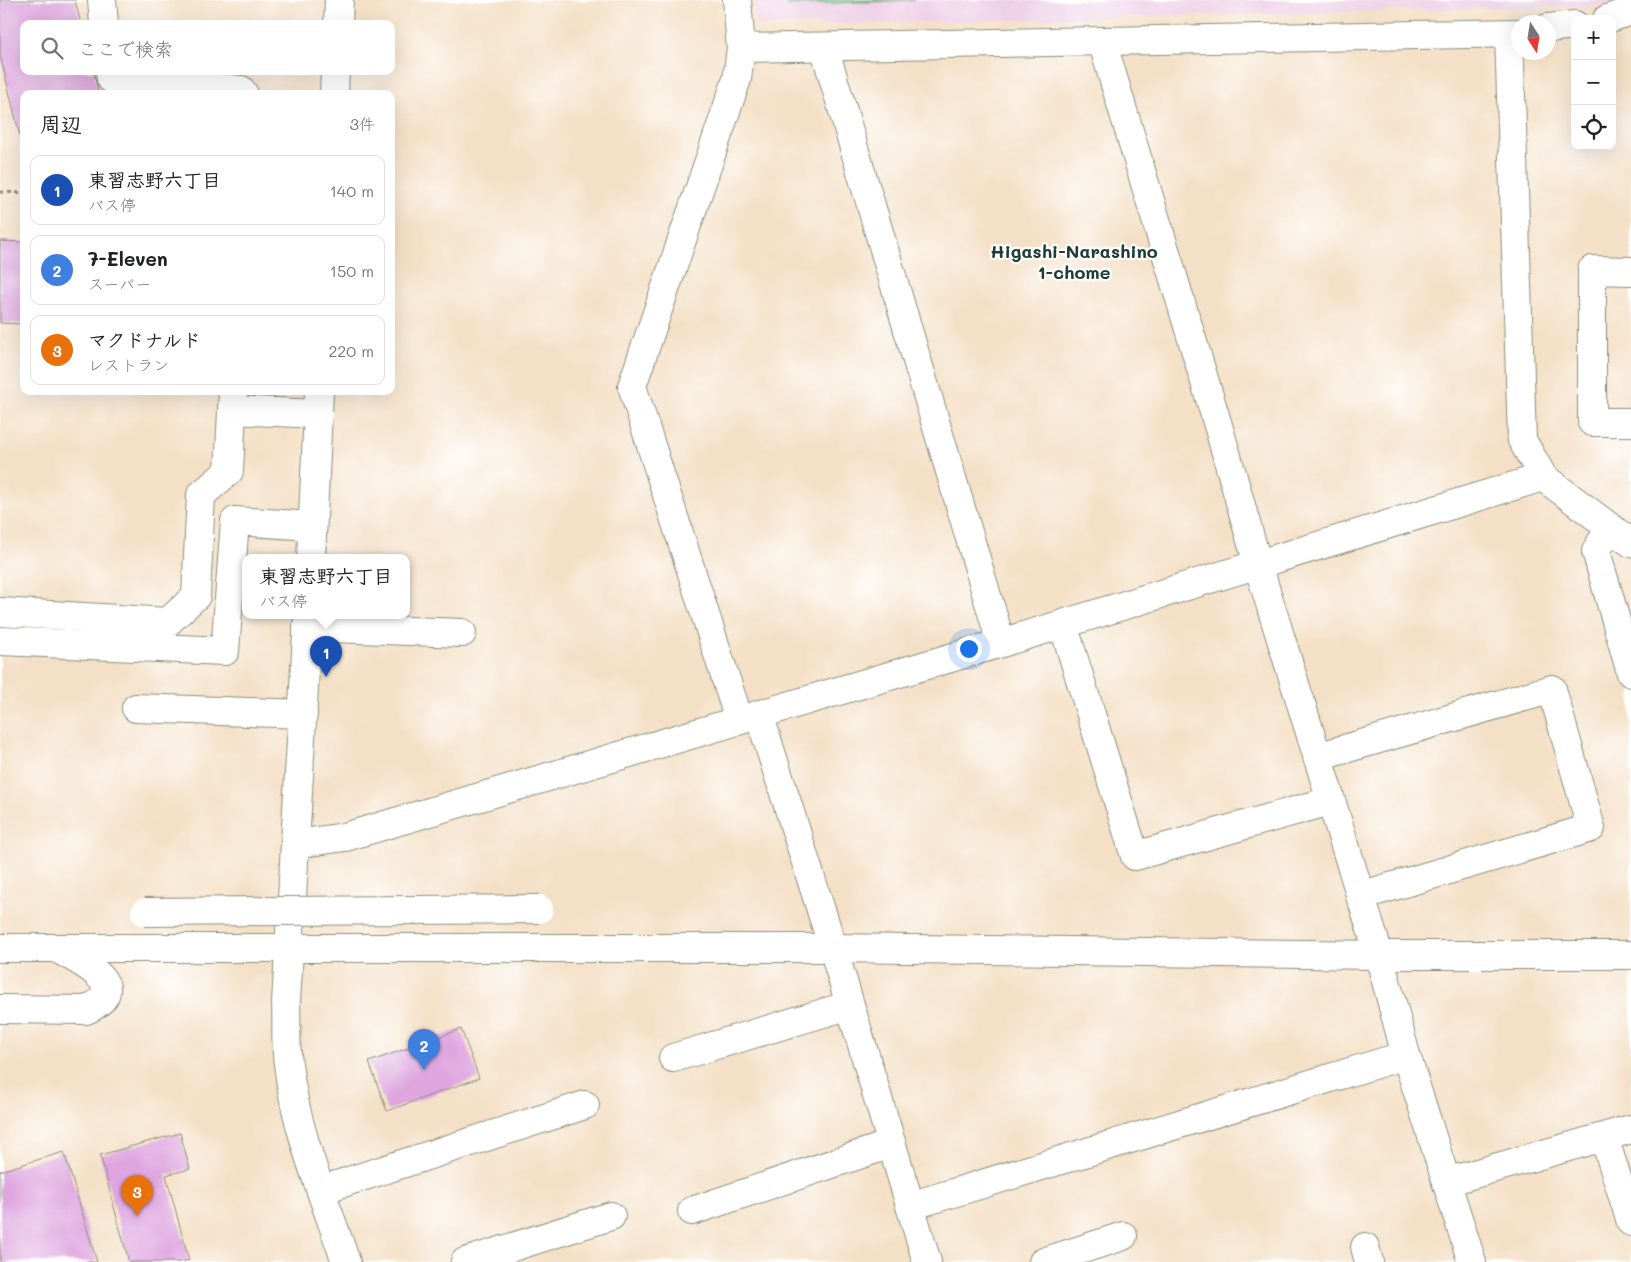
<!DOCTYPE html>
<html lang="ja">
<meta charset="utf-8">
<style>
:root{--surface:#fff;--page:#f2f2f2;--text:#202124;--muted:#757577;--line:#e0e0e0;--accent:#b45309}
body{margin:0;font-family:Mali,"Klee One",sans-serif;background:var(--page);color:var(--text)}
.controls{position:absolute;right:15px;top:15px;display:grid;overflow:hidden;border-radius:10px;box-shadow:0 5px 20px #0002}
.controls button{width:45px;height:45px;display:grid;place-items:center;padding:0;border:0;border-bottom:1px solid var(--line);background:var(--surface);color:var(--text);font:25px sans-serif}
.compass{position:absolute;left:1511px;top:15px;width:45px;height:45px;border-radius:50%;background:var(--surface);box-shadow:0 5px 20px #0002;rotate:168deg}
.you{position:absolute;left:968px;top:648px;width:18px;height:18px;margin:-12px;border:4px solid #fff;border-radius:50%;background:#1a73e8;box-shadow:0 0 0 8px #1a73e833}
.badge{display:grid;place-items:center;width:32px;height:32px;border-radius:50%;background:var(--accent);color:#fff;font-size:16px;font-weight:700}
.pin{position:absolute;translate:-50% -41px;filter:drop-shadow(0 1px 2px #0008)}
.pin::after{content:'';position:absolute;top:26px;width:18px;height:15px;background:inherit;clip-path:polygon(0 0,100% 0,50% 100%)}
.popup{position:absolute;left:242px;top:554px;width:168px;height:65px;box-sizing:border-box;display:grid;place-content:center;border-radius:10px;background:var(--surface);filter:drop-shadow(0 1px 4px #0005);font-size:16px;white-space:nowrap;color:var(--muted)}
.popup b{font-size:19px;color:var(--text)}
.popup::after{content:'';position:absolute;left:50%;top:100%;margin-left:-10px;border:10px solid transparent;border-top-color:var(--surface)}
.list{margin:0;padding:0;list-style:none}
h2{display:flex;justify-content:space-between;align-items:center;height:65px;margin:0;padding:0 20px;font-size:21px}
h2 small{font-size:16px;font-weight:400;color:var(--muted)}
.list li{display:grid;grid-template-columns:32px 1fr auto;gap:15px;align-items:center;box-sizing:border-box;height:70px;margin:0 10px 10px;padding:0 10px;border:1px solid var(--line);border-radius:10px}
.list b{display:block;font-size:19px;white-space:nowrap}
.list p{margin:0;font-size:16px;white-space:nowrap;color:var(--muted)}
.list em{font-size:16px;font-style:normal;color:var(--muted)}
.icon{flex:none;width:28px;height:28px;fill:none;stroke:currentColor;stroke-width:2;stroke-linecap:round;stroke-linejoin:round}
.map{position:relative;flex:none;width:1631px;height:1262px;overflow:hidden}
.search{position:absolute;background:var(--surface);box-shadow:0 5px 20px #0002;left:20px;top:20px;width:375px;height:55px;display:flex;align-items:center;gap:12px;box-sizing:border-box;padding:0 18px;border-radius:10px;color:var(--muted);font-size:19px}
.panel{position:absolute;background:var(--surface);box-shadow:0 5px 20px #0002;left:20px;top:90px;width:375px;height:305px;border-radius:10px}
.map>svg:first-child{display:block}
</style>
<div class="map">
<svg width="1631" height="1262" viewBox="0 0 1631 1262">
<rect width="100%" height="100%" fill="#fff"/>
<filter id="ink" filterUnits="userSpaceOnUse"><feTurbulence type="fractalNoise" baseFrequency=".02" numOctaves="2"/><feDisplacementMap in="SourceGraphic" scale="10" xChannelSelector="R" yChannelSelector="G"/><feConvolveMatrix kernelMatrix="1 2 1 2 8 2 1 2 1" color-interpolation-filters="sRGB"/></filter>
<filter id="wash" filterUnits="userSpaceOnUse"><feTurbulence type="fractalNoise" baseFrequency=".0096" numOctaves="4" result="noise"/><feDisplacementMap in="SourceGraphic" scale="20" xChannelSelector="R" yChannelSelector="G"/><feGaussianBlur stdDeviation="1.12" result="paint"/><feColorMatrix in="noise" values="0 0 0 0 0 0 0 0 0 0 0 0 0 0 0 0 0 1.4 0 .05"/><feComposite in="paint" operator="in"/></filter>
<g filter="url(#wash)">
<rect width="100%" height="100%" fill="#f4e0c6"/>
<polygon fill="#eed0e7" points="754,0 1631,0 1631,1 1585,6 756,26"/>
<polygon fill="#86d594" stroke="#528964" points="787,0 914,0 787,5"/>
<g id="blocks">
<g fill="#dea5df">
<polygon points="0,0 75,0 81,24 24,24 24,71 93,71 99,94 24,94 24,152 0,55"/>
<polygon points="0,241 24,242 24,324 0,323"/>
<polygon points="461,1029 479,1078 387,1111 369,1062"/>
<polygon points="180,1133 190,1169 166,1175 189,1260 180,1262 129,1262 100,1155"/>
<polygon points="64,1152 97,1262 0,1262 0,1171"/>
</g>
</g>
</g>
<g filter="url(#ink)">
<use href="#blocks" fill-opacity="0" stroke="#8a8e7d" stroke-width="1"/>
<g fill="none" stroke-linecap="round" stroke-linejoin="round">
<defs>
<g id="minor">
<polyline points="102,0 104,24"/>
<polyline points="737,0 741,48 737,79 632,386 739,720"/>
<polyline points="1607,19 1631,11"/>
<polyline points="338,24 339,0"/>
<polyline points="1548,28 1575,25"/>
<polyline points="1509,34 1522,440 1543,477 1631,543"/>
<polyline points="1102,41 1220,432 1258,565 1379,955 1406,1055 1472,1262"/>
<polyline points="824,47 1001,643"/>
<polyline points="741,48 1518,33"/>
<polyline points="110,71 111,79 241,90 244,94"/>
<polyline points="334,94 335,71"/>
<polyline points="1631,271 1592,270 1592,422 1631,422"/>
<polyline points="232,410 318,414"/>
<polyline points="1610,527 1596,551 1631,673"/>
<polyline points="311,558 319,391"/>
<polyline points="0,612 168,622 196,596 201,495 229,471 233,391"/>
<path d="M308,616L286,1003C287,1023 285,1044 288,1064C296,1132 324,1198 346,1262"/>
<polyline points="1063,624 1135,856 1330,801"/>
<polyline points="307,627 462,633"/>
<polyline points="0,641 225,651 235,521 312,526"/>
<polyline points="136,708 303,714"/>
<polyline points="759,714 833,948 927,1262"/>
<polyline points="1317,757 1552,689 1591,828 1360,896"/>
<polyline points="296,844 345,837 1001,643 1543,477"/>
<polyline points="0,948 833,948 1379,955 1631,955"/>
<path d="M0,1009L86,1010C135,988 82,962 59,950"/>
<polyline points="673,1058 850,1005"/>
<polyline points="1604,1137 1631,1222"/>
<polyline points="1446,1182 1631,1129"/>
<polyline points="321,1190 585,1105"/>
<polyline points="910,1206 1406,1055"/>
<polyline points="692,1211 891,1144"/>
<polyline points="1365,1247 1369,1262"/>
<polyline points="465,1262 611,1216"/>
<polyline points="1043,1262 1123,1236"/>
</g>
</defs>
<use href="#minor" stroke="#8a8e7d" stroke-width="30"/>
<polyline stroke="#8a8e7d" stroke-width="3" stroke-dasharray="4 4" stroke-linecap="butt" points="0,192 24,193"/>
<use href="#minor" stroke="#fff" stroke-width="28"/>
<defs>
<polyline id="minor-bridge" points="145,912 539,909"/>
</defs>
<use href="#minor-bridge" stroke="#8a8e7d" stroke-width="30" stroke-linecap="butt"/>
<use href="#minor-bridge" stroke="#fff" stroke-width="28"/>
</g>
</g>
<g text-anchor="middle" stroke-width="4.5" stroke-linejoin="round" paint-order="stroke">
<g font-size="18" font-weight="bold" fill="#1f3d34" stroke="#fff">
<text x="1074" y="258">Higashi-Narashino<tspan x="1074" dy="21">1-chome</tspan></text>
</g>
</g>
</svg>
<div class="controls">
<button>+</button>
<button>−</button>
<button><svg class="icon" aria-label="locate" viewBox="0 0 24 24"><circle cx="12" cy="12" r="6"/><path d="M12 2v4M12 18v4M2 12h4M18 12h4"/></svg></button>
</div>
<svg class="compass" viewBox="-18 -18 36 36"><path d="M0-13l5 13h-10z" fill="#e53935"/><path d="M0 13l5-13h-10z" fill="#757577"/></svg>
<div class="you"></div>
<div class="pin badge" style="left:326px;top:677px;background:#1a4fb4">1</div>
<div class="popup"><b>東習志野六丁目</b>バス停</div>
<div class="pin badge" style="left:424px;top:1070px;background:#3f7fe0">2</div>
<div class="pin badge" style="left:137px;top:1216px;background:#e8710a">3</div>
<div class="search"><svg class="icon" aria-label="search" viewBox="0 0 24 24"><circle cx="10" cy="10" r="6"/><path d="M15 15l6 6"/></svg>ここで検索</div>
<section class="panel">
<h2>周辺<small>3件</small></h2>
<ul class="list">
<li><span class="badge" style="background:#1a4fb4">1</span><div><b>東習志野六丁目</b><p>バス停</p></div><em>140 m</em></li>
<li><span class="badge" style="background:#3f7fe0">2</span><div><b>7-Eleven</b><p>スーパー</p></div><em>150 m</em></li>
<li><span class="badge" style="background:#e8710a">3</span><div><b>マクドナルド</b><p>レストラン</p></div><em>220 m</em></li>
</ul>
</section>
</div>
